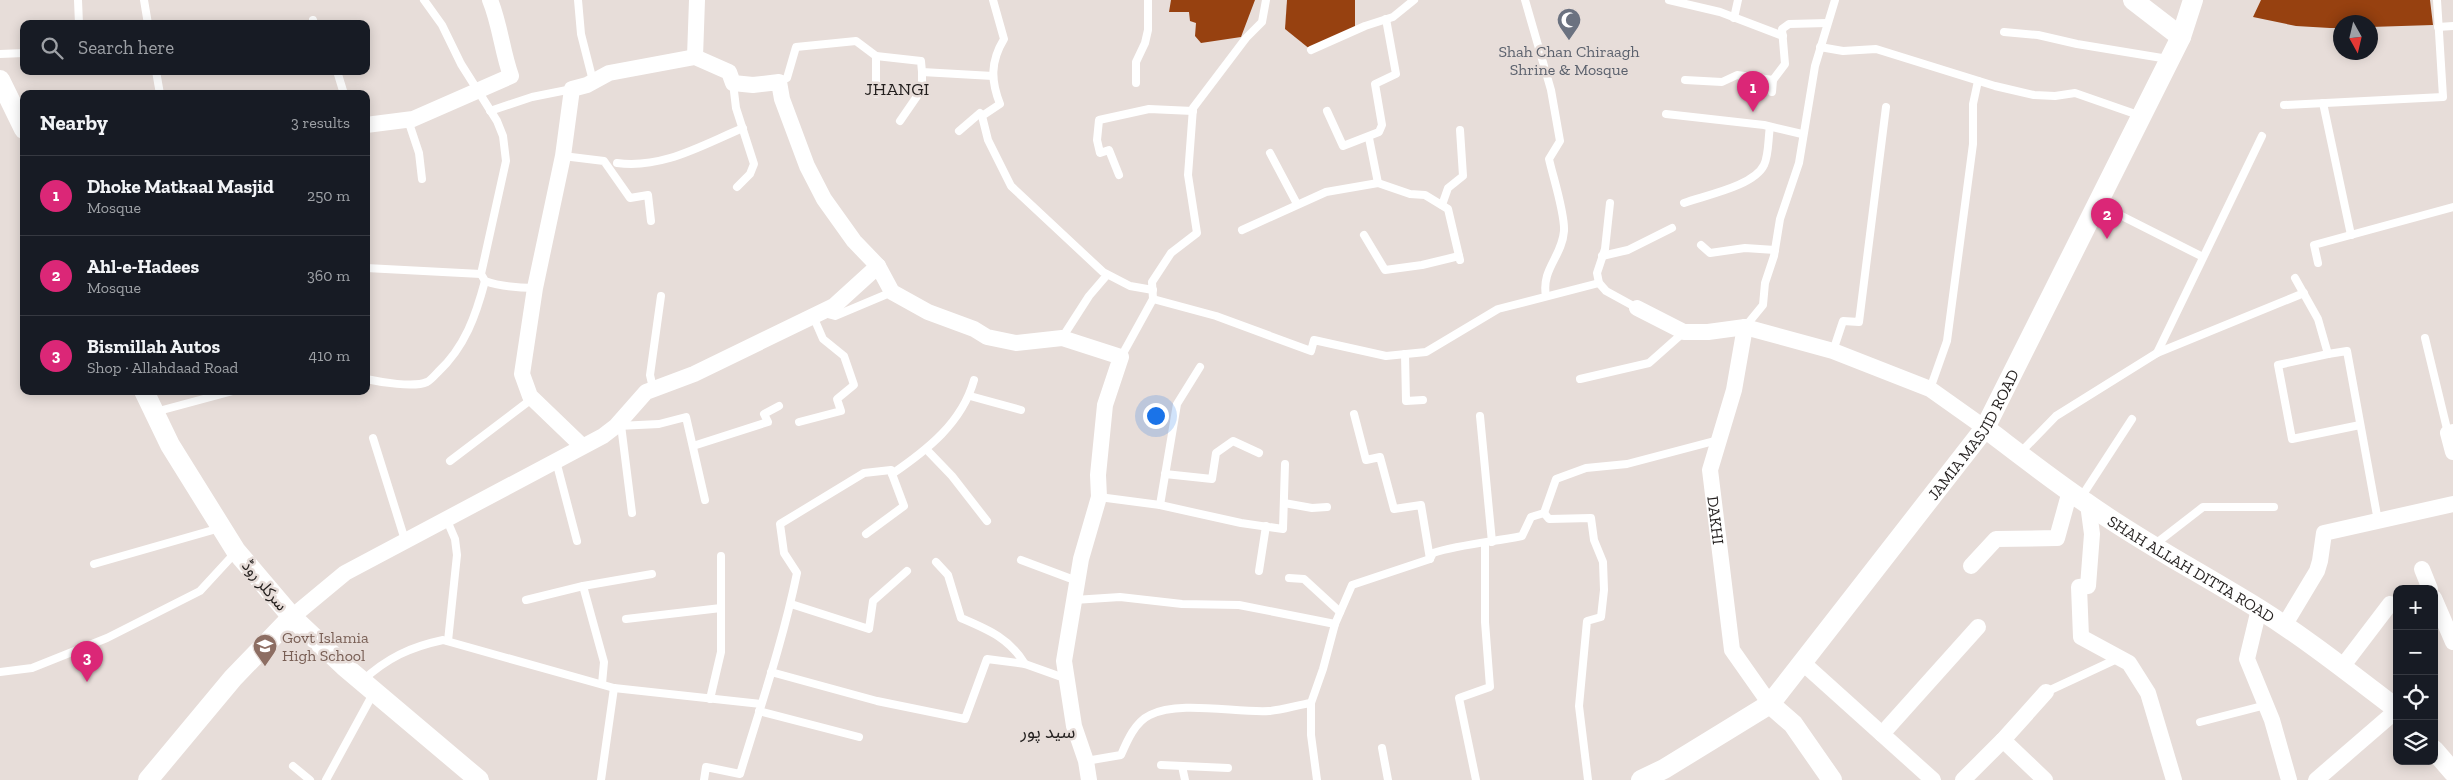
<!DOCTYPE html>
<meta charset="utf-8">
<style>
:root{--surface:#171b24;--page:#242831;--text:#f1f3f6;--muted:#9ea1a6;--line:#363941;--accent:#db2777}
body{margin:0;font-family:"Zilla Slab","Noto Sans Arabic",serif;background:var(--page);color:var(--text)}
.controls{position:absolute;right:15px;bottom:15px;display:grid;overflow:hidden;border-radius:10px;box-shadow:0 2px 12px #0003}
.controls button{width:45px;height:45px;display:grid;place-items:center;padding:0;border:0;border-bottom:1px solid var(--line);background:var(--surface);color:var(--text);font:25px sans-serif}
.compass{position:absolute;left:2333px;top:15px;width:45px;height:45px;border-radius:50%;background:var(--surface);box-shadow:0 2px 12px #0003;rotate:172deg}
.you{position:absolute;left:1155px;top:415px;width:18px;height:18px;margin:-12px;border:4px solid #fff;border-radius:50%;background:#1a73e8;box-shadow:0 0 0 8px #1a73e833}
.badge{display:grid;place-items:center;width:32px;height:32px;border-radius:50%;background:var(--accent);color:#fff;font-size:16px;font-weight:700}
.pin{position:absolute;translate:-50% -41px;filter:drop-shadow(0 1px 2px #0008)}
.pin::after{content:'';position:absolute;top:26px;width:18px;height:15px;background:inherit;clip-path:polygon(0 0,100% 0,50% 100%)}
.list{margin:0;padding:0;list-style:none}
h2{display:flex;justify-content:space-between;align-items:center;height:65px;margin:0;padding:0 20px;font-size:21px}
h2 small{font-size:16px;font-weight:400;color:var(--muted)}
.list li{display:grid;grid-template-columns:32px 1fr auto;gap:15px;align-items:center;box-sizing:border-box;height:80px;padding:0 20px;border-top:1px solid var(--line)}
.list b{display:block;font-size:19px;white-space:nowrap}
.list p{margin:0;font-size:16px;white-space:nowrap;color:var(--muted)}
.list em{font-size:16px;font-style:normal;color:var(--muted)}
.icon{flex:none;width:28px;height:28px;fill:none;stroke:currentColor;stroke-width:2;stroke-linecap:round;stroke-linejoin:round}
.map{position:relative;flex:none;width:2453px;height:780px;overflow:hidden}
.search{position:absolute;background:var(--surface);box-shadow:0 2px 12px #0003;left:20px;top:20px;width:350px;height:55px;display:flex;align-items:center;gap:12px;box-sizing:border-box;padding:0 18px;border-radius:10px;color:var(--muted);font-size:19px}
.panel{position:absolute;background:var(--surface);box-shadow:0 2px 12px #0003;left:20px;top:90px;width:350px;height:305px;border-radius:10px}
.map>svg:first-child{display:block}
</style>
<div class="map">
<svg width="2453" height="780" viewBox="0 0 2453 780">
<rect width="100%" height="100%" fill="#e7ddd9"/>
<g fill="#974110">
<polygon points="1171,0 1255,0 1241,37 1201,43 1195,36 1196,23 1190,21 1189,12 1169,12"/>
<polygon points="1287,0 1355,0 1355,29 1311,50 1285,29"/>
<polygon points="2261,0 2430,0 2433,25 2370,27 2370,22 2340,22 2340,28 2330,28 2296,26 2253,17"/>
</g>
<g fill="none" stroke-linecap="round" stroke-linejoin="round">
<g stroke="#fff" stroke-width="8">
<polyline points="78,0 79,24"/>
<polyline points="144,0 148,24"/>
<path d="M424,0L442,25L461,64L497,121L503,136L506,161L481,274L485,281C502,287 517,288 535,288"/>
<polyline points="578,0 581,34 593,81"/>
<path d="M993,0L1004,39C990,62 991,81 1000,104L982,116L988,140L1011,186L1103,272L1130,286L1153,290"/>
<path d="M1525,0L1551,90L1560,141L1549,159C1553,177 1565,213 1564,231C1562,257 1541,269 1546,296"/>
<polyline points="1669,0 1720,12 1783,36"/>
<polyline points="1734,18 1738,0"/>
<polyline points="313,20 314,24"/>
<polyline points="2438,27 2453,26"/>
<polyline points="2004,32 2038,35 2077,44 2168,59"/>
<polyline points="1820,47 1843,51 1876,49 1995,86 2034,95 2055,96 2075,93 2141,116"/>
<polyline points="1311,50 1365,26 1393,17 1414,0"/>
<polyline points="0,54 24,53"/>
<polyline points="156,71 160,94"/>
<polyline points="337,71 344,94"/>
<polyline points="1685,80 1722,82 1737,75 1773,80"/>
<polyline points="779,82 787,78 796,47 856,41 876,56 921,61 922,72 993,76"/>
<polyline points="733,83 736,108 754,164 750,174 737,187"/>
<polyline points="1136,83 1136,62 1145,43 1148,30 1148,0"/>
<polyline points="1772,92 1773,80 1785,64 1782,29 1789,24 1827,23"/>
<polyline points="876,94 876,56"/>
<polyline points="2323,103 2351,235"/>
<polyline points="2284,105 2443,97 2437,0"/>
<polyline points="490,111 532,97 572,89"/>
<polyline points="1327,111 1343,146 1379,132 1382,125 1375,84 1396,74 1386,19"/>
<polyline points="1666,114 1764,125 1802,134"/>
<polyline points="408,120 419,153 422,179"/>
<polyline points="900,121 922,89 922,72"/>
<polyline points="959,131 980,113 982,116"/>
<polyline points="1369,138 1378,183"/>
<polyline points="1270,153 1297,204"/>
<polyline points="563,156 604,161 630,198 648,195 651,221"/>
<path d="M617,163C663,169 702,145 743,128"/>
<polyline points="1119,175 1109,150 1100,153 1097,140 1099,120 1149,109 1193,111"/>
<polyline points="1610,203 1605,249 1597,273 1599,283 1606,291 1637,308"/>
<path d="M1684,203C1706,195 1754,186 1764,165C1769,155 1768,138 1770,127"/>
<polyline points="2098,204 2203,257"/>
<polyline points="1442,205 1448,188 1463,176 1460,130"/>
<polyline points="1242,230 1326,192 1378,183 1410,194 1425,195 1448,209 1460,260"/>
<polyline points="1364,235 1385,270 1422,265 1459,256"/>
<polyline points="1701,245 1710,253 1745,248 1775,250"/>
<polyline points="1602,256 1628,250 1672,228"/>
<polyline points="2318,263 2314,245 2453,207"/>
<polyline points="366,268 481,274"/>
<polyline points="2295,278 2318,319 2328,354 2347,351 2378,521"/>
<polyline points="1153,299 1216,316 1311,351 1314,340 1386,356 1426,352 1498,309 1599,283"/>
<polyline points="824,313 835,316 892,292"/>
<polyline points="1745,327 1763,305 1765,283 1774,256 1780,219 1799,163 1815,66 1835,0"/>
<polyline points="1062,338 1089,296 1107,275"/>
<polyline points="2425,338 2448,433"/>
<polyline points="1833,351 1843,321 1859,322 1886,107"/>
<polyline points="2157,353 2262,136"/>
<polyline points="1405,354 1406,401 1423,400"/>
<polyline points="2328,354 2278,365 2292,439 2360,425"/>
<polyline points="1121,357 1153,299 1152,282 1171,253 1197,233 1188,175 1193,108 1246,38 1262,22 1266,0"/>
<path d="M366,379C380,382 414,388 427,382C431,380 435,375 438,372C465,347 476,315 485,281"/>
<polyline points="1580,379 1649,363 1684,332"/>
<polyline points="653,388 650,375 661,296"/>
<polyline points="1930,389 1947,341 1973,144 1973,104 1978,81"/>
<polyline points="970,396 1021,410"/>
<polyline points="155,412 233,391"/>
<polyline points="1354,414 1366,460 1380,457 1394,509 1421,505 1430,559"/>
<polyline points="1480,416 1492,542"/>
<polyline points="799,422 841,411 837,399 854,385 844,356 823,339 813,316"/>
<polyline points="621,425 632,513"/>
<polyline points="618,426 659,424 686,417 705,500"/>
<polyline points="373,438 405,540"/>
<polyline points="693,446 768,422 764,414 779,406"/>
<polyline points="927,450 952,476 987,521"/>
<polyline points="2019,454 2056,416 2157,353 2304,293"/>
<polyline points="450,461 533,398"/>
<polyline points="556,461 577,541"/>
<polyline points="1165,474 1212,479 1216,453 1233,441 1259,453"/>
<polyline points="1099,497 1160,505 1241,523 1283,529 1285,464"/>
<polyline points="2080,499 2132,419"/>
<polyline points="1284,503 1312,508 1327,507"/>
<polyline points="1160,505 1177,404 1200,367"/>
<polyline points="1544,513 1549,519 1591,518 1594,540 1603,562 1604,590 1601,617 1587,621 1579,706 1588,780"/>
<polyline points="1544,513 1556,479 1586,468 1627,464 1718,440"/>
<polyline points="446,518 455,539 457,555 448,641"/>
<polyline points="866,534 904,506 892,474"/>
<polyline points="2154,545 2203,507 2274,507"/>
<polyline points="1021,560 1077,581"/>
<path d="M936,562L948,575L961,618C989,630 1009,638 1025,664"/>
<polyline points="94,564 220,528"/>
<polyline points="1259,571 1266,526"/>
<polyline points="1289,578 1304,579 1340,612"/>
<polyline points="583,586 604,662 602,684"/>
<polyline points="526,600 583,586 652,574"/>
<polyline points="1074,600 1120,597 1182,604 1239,605 1335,624"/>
<polyline points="791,604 869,629 873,601 907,571"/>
<polyline points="626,619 721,608"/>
<polyline points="0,672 32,668 107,638 200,591 235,553"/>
<polyline points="771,672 877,701 965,719 987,659 1025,664 1067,679"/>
<path d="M362,681C387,658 410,647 443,640L614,688L761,704"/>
<polyline points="2046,692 2119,658"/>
<polyline points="710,699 721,652 721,556"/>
<polyline points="759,711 859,737"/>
<polyline points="2200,722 2266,705"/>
<polyline points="1382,748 1388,780"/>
<path d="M1086,761L1121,755C1127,741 1135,722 1150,715C1179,700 1236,713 1269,711C1283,710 1297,705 1311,703"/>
<polyline points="1161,765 1228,768"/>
<polyline points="293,766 310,780"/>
<polyline points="1182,766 1185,780"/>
<polyline points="326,780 374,692"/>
<polyline points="601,780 614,688"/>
<path d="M704,780L706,767L740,774C760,708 783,641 797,573L784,553L780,524L864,473L891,470L892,474C927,450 962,423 974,380"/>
<path d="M1317,780L1311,735V703L1323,669L1335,624L1352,585L1430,559L1433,553C1462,544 1492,542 1522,536L1531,517L1544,513"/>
<polyline points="1476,780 1459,698 1490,687 1485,622 1485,544"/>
</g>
<g stroke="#fff" stroke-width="16">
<polyline points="695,57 697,0"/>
<path d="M366,125L413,119L511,76C502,51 500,24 490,0"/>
<polyline points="1637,308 1684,332 1708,332 1745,327 1833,351 1930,389 1985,428"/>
<path id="s1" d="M1745,327L1734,390L1710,470L1732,650L1770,704"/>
<polyline points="2453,432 2448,433 2453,452"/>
<polyline points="582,446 530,396 522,374 535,288 563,156 572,89 587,85 609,73 695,57 729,72 733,83 753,85 779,82 782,99 807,166 824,199 854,241 878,266 892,292 928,312 974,329 987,337 1016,343 1062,338 1121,357 1105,405 1098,475 1099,497 1081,559 1064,661 1074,726 1086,761 1089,780"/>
<polyline points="2088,504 2092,534 2088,586 2079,587 2081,637 2129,663 2148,693 2174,780"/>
<polyline points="1971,566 1996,539 2057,538 2070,491"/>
<polyline points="2422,569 2430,589"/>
<polyline points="2434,598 2453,642"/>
<polyline points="2259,609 2247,659 2272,720 2289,780"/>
<polyline points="292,617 345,573 603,436 616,426 646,392 694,374 834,306 878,266"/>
<polyline points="2284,626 2317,571 2320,561 2324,533 2453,504"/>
<polyline points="1803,663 1933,780"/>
<polyline points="2342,667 2390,604"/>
<polyline points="1882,734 1978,627"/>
<polyline points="2003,740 2045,780"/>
<polyline points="1963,780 2003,740 2046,692"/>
<polyline points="2316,780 2397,710"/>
</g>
<g stroke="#fff" stroke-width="20">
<polyline points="2133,0 2181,37"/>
<polyline points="0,80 24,129"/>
<polyline points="144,391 170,445 236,551 292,617 344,666 479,780"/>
<path id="s2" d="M1985,428C2018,453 2051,479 2085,502C2141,542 2201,573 2259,609C2307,639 2352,675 2397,709"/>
<polyline points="1770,704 1793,724 1832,780"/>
<polyline points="2434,750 2453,772"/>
<polyline points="148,780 233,678 292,617"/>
<path id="s3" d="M1641,780L1664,769L1770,704L1985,428L2181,37L2193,0"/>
</g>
</g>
<defs>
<symbol id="mosque-pin" viewBox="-11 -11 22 30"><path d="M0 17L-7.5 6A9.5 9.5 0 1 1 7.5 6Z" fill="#6b7280" stroke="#e7ddd9"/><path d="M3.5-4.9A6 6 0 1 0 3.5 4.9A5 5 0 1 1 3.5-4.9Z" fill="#fff"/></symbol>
<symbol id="school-pin" viewBox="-11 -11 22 30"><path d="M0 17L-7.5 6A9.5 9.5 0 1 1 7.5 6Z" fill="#8d6e63" stroke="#e7ddd9"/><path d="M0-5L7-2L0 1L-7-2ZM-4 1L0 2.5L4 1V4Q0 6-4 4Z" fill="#fff"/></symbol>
</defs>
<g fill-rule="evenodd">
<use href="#mosque-pin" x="1555" y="6" width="28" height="38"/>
<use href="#school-pin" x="251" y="632" width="28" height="38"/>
</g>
<g text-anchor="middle" stroke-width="5" stroke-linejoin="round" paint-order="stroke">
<g font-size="16" fill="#5b616d" stroke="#e7ddd9">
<text x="1569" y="57">Shah Chan Chiraagh<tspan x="1569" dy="18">Shrine &amp; Mosque</tspan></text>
</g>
<g font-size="16" fill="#231f1e" stroke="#e7ddd9">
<text dy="6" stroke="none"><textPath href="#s3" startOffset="488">JAMIA MASJID ROAD</textPath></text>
<text dy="6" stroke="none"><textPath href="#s1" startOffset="198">DAKHI</textPath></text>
<text dy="6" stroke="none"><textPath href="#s2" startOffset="250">SHAH ALLAH DITTA ROAD</textPath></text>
<text transform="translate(265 585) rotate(50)" y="6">سرکلر روڈ</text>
</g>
<g font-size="16" fill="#785e54" stroke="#e7ddd9" text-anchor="start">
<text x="282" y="643">Govt Islamia<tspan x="282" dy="18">High School</tspan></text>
</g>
<g font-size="18" fill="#231f1e" stroke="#e7ddd9">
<text x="897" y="95">JHANGI</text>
<text x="1048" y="738">سید پور</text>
</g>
</g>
</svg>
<div class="controls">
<button>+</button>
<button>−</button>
<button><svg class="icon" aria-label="locate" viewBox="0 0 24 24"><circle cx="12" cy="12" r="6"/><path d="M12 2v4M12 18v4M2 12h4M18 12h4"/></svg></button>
<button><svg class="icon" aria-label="layers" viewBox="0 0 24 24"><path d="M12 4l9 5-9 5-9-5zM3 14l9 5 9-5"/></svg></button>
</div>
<svg class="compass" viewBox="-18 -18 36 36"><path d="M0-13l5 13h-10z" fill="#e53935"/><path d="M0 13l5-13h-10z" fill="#9ea1a6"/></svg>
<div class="you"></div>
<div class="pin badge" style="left:1753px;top:112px">1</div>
<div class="pin badge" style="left:2107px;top:239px">2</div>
<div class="pin badge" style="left:87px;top:682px">3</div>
<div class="search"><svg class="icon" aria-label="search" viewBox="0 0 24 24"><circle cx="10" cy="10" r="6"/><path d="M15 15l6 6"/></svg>Search here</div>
<section class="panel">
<h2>Nearby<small>3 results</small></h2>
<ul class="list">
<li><span class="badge">1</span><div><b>Dhoke Matkaal Masjid</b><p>Mosque</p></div><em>250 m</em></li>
<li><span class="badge">2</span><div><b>Ahl-e-Hadees</b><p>Mosque</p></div><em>360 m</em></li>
<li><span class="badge">3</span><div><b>Bismillah Autos</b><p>Shop · Allahdaad Road</p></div><em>410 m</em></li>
</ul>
</section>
</div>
